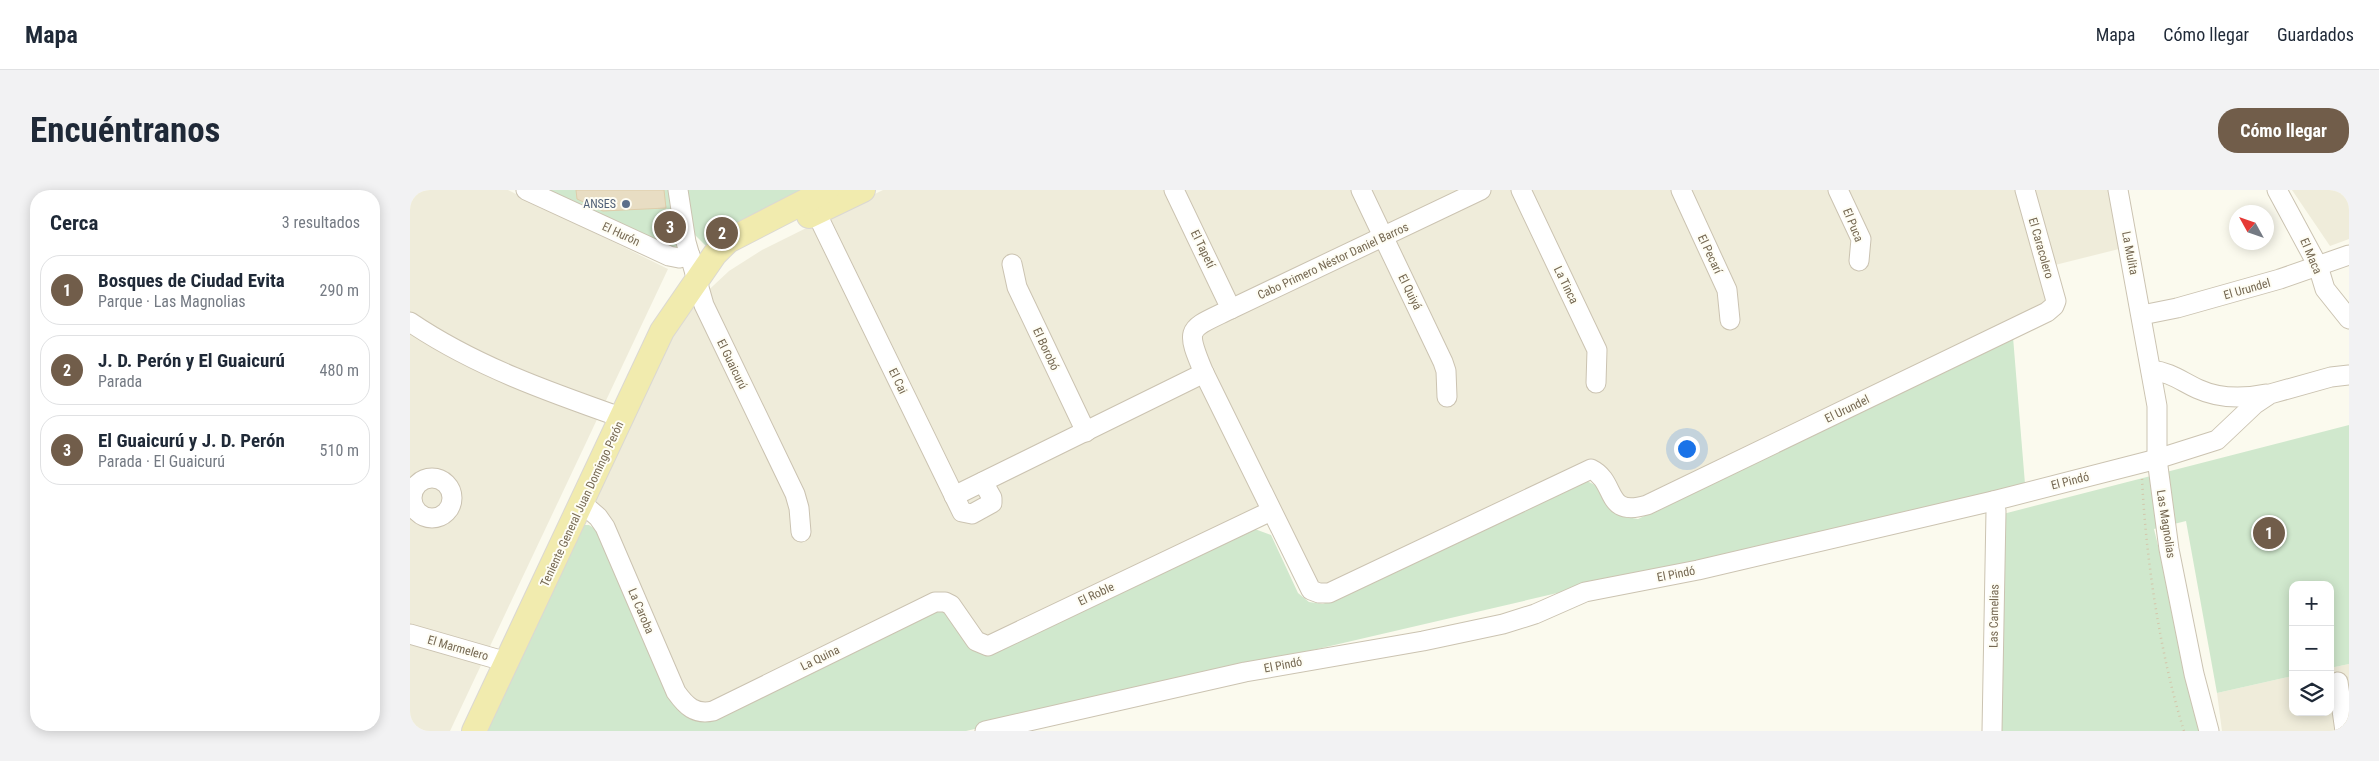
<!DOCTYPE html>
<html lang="es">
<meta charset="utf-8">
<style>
:root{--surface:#fff;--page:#f2f2f3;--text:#1f2937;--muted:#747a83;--line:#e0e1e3;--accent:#715d4a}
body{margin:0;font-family:"Roboto Condensed",sans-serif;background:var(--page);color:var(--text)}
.controls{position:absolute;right:15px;bottom:15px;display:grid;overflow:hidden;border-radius:10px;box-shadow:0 2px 12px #0003}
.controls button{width:45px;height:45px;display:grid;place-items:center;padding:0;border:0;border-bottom:1px solid var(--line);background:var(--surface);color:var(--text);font:25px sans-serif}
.compass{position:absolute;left:1819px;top:15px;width:45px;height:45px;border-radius:50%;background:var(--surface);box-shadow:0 2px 12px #0003;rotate:310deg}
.you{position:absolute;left:1276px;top:258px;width:18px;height:18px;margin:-12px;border:4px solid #fff;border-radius:50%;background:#1a73e8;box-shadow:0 0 0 8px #1a73e833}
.badge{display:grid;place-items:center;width:32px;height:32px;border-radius:50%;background:var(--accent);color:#fff;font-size:16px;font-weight:700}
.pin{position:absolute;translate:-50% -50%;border:2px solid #fff;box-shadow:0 1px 5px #0006}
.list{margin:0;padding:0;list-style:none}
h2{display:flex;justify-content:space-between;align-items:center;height:65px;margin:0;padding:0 20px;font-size:21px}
h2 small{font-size:16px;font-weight:400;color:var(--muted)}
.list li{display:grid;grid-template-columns:32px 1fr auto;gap:15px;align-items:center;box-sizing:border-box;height:70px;margin:0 10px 10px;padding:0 10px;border:1px solid var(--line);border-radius:20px}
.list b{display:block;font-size:19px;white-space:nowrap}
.list p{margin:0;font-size:16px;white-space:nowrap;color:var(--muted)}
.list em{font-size:16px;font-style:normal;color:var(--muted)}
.icon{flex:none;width:28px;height:28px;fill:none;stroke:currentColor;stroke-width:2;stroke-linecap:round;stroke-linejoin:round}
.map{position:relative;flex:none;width:1939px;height:541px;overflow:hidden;border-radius:20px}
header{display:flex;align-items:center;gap:30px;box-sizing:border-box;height:70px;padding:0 25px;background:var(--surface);border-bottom:1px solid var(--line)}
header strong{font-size:24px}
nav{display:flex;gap:28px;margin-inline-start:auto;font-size:18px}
.intro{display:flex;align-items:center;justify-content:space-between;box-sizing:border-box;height:120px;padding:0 30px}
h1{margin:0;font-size:35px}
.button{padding:12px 22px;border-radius:20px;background:var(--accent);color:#fff;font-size:18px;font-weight:700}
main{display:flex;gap:30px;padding:0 30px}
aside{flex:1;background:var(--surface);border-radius:20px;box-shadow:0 2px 12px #0003}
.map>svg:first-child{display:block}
</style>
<header>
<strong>Mapa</strong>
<nav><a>Mapa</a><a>Cómo llegar</a><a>Guardados</a></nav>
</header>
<div class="intro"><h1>Encuéntranos</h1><a class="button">Cómo llegar</a></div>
<main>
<aside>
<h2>Cerca<small>3 resultados</small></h2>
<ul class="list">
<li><span class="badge">1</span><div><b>Bosques de Ciudad Evita</b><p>Parque · Las Magnolias</p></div><em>290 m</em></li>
<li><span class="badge">2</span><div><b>J. D. Perón y El Guaicurú</b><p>Parada</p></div><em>480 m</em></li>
<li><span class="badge">3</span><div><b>El Guaicurú y J. D. Perón</b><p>Parada · El Guaicurú</p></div><em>510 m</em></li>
</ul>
</aside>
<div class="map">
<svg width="1939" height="541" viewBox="0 0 1939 541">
<rect width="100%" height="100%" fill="#fbfaee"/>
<g fill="#efecda">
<polygon points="0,0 98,0 258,79 40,541 0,541"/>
<polygon points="473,0 1698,0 1709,59 1633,78 1638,109 1634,115 1219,314 1191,280 910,398 866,312 584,447 571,447 551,414 300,513 292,514 279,507 186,316 185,308 261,145 274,123 319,81 352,60"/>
<polygon points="1882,0 1939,0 1939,49 1920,56"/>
<polygon points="1939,474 1939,541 1812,541 1807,503 1883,486 1883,522 1920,522 1920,478"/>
</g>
<g fill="#d0e8cd">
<polygon points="134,0 261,0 269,61"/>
<polygon points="276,0 408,0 304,55 295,55 282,42"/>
<path d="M1603,147L1615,294L556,541H72L172,335H179L185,339L266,514L278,523L522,420L537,421C549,443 554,461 580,465L842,338L861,345L888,403L899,412L913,414L1175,290L1187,296L1198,316L1211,326L1228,329Z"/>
<polygon points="1939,235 1939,474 1920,478 1920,395 1883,395 1883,486 1807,503 1776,331 1744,339 1793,541 1588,541 1593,324"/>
</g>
<polygon fill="#e8ddc3" stroke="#decdaa" points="166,0 254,0 256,18 193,21 167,9"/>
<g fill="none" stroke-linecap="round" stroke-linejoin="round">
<defs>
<g id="minor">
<polyline points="116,0 259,66 269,68 280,65"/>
<polyline points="268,0 276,52 294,115 385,304 389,318 391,342"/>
<polyline points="764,0 821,119"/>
<polyline points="951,0 1033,172 1036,181 1037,207"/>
<path d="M1071,0L821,119C778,140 774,136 794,183L901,400L909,403H919L1181,279C1208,292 1193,328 1237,315L1637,122L1644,116L1646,111L1615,0"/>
<polyline points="1111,0 1187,160 1186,193"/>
<polyline points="1271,0 1317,100 1320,130"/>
<polyline points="1428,0 1451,49 1449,71"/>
<polyline points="1708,0 1747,216 1747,269 1759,359 1784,484 1799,541"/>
<polyline points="1867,0 1908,76 1915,99 1939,129"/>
<polyline points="401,12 552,322 562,324 582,313 582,308 573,292"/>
<polyline points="602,74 607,97 676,242"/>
<polyline points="1732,125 1767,118 1870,89 1939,65"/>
<path d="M0,132C65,176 139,202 213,228"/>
<path d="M1741,180C1760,182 1771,191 1788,199C1810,209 1832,209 1856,204"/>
<circle cx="22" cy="308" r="20"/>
<polyline points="544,306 794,183"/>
<path d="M173,314L188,327L195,337L266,502C276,516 285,525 303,521L525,412H535L541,415L566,451L578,456L861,321"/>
<polyline points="0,444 97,472"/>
<polyline points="1928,492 1935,541"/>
<polyline points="575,541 835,482 1013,451 1093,434 1125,424 1175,402 1288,380 1583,311 1747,269 1807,250 1845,214 1860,204 1921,187 1939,185"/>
<polyline points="1582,541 1586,321 1583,311"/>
</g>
<g id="major">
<polyline points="399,26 453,0"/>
<polyline points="64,541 252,141 305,64 318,51 417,0"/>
</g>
</defs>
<use href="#minor" stroke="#cbc3b1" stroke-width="21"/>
<use href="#major" stroke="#dbd8d2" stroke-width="26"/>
<path stroke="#d3c6ab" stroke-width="2.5" stroke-dasharray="1 4" stroke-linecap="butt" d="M1732,289C1736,369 1750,465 1774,541"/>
<use href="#minor" stroke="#fff" stroke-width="19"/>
<use href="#major" stroke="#f1ebae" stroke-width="24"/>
</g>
<circle fill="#5c6f8a" stroke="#fefdf4" stroke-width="2" cx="216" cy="14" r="5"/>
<g text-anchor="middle" stroke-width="4" stroke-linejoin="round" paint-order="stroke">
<g font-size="12" fill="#4e5e75" stroke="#fefdf4" text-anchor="end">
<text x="206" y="18">ANSES</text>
</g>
<g font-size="12" fill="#756852" stroke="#fefdf4">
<text transform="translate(1443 35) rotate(68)" y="4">El Puca</text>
<text transform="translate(211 44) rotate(25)" y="4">El Hurón</text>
<text transform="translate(1631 58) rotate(74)" y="4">El Caracolero</text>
<text transform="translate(793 59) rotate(64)" y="4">El Tapetí</text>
<text transform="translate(1720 63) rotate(79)" y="4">La Mulita</text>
<text transform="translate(1300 64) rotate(65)" y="4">El Pecarí</text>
<text transform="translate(1901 66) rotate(67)" y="4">El Maca</text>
<text transform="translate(923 71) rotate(-25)" y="4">Cabo Primero Néstor Daniel Barros</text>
<text transform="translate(1156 95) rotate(64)" y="4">La Tinca</text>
<text transform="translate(1837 99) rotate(-16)" y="4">El Urundel</text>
<text transform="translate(1000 102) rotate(64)" y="4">El Quiyá</text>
<text transform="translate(636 159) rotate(65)" y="4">El Borobó</text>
<text transform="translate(322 174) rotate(64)" y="4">El Guaicurú</text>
<text transform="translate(488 191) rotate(64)" y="4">El Cai</text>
<text transform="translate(1437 219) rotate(-26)" y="4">El Urundel</text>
<text transform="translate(1660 291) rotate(-14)" y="4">El Pindó</text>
<text transform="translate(172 314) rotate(-65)" y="4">Teniente General Juan Domingo Perón</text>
<text transform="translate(1756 334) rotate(81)" y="4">Las Magnolias</text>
<text transform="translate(1266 384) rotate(-11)" y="4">El Pindó</text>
<text transform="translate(686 404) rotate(-25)" y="4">El Roble</text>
<text transform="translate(231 421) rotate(67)" y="4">La Caroba</text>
<text transform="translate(1584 426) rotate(-89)" y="4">Las Camelias</text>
<text transform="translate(48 458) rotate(16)" y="4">El Marmelero</text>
<text transform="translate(410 468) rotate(-26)" y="4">La Quina</text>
<text transform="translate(873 475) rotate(-11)" y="4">El Pindó</text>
</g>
</g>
</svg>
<div class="controls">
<button>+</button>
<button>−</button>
<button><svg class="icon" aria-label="layers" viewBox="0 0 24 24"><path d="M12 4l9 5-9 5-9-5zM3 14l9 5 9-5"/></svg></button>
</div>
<svg class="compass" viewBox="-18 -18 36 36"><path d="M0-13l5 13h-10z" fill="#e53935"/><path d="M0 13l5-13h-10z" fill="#747a83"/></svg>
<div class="you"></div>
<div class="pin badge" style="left:1859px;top:343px">1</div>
<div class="pin badge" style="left:312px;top:43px">2</div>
<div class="pin badge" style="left:260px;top:37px">3</div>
</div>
</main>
